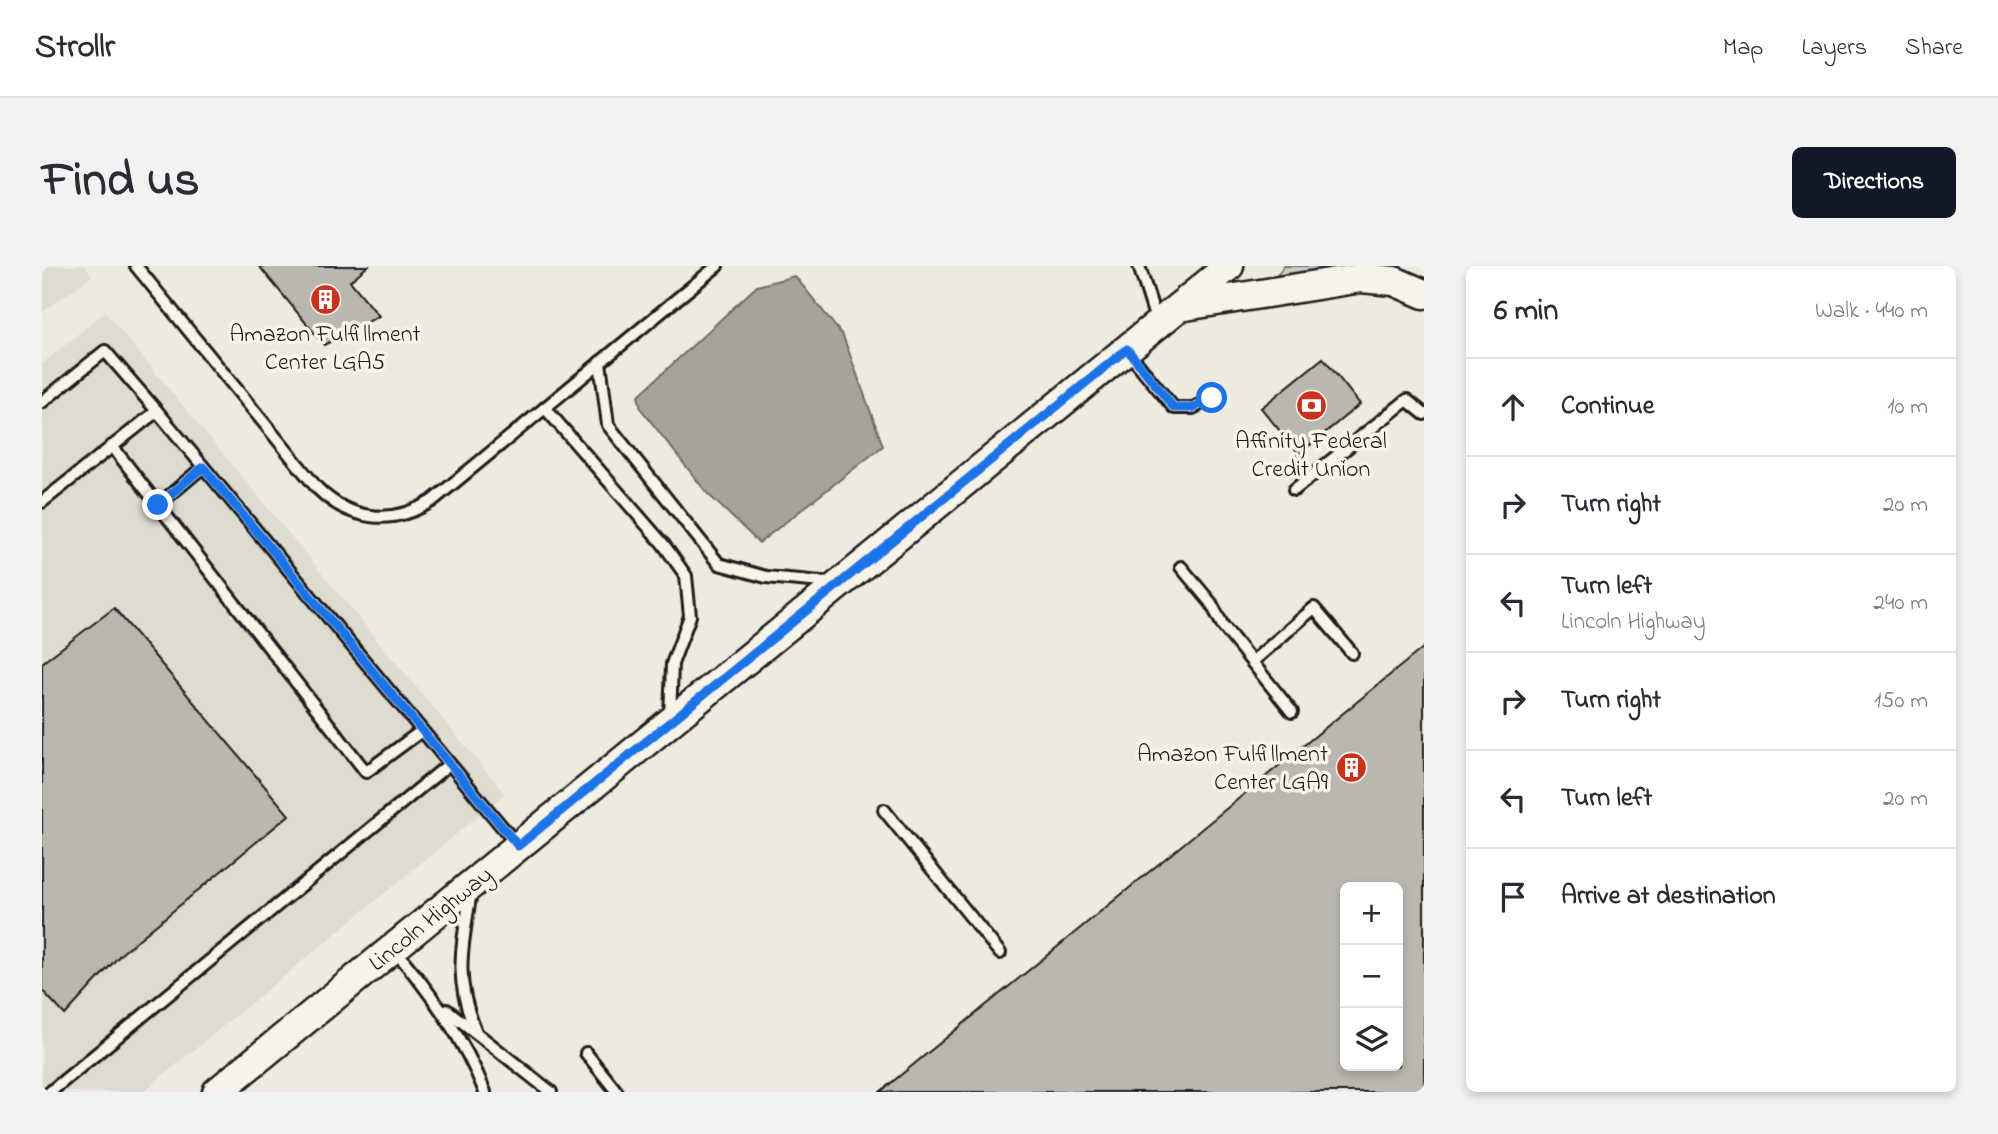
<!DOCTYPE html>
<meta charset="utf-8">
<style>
:root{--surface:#fff;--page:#f2f2f3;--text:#2b2b33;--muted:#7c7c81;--line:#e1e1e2;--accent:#111827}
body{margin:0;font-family:"Indie Flower",sans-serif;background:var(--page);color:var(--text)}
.controls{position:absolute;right:21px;bottom:21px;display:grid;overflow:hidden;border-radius:10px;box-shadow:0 4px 10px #0003}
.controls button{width:63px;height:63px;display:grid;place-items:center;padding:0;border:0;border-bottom:2px solid var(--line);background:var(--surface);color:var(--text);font:35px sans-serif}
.stop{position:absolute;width:21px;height:21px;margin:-16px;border:5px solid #1a73e8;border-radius:50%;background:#fff}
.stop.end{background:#1a73e8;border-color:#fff;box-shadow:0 2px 7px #0008}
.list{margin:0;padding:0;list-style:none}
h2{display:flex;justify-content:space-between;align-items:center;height:91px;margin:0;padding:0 28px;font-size:30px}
h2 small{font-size:23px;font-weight:400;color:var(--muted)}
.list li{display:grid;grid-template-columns:46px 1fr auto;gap:21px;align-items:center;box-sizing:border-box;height:98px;padding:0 28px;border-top:2px solid var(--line)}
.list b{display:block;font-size:26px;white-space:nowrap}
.list p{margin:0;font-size:23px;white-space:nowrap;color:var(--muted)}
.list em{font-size:23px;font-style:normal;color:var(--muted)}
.icon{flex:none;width:38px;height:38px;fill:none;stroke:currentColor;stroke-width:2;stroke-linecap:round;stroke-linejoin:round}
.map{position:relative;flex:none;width:1382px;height:826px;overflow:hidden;border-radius:10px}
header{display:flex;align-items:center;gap:42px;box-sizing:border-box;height:98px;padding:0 35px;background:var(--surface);border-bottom:2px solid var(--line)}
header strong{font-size:33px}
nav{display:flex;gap:38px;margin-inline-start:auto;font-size:24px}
.intro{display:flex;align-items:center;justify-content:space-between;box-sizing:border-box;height:168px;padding:0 42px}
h1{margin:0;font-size:49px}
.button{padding:18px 32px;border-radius:10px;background:var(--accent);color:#fff;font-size:24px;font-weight:700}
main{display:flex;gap:42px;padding:0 42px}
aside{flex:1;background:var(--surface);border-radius:10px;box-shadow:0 4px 10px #0003}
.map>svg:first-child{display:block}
</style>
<header>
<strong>Strollr</strong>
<nav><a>Map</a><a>Layers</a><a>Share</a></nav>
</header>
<div class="intro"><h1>Find us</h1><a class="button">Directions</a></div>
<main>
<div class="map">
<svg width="1382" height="826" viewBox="0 0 1382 826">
<rect width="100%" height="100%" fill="#eeeae0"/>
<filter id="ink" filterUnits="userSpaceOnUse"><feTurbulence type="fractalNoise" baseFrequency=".0143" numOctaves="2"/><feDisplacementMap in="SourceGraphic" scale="14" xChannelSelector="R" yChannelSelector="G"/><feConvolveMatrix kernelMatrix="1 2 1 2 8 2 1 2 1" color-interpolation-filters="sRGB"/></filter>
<g filter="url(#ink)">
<g fill="#dedbd1">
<polygon points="0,0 43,0 50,10 0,46"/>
<polygon points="63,46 463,528 101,826 0,826 0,98"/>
</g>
<polygon fill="#cfccc3" stroke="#767470" stroke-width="2" points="1242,0 1355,0 1357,2 1233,12"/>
<polygon fill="#a6a39d" stroke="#6f6d69" stroke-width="2" points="753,10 801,70 841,180 717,277 665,227 599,143 596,130 715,20"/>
<g fill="#bab7af" stroke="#1c1c1c" stroke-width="2" fill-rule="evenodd">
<polygon points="217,0 326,0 308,15 337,50 282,79"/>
<polygon points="1281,92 1318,138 1257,188 1219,142"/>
<polygon points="72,342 247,549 79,688 23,749 0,724 0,397"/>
<path d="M1382,381V826H838ZM1303,621H1356V800H1303Z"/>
</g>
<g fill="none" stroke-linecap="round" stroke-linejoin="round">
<defs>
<g id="lane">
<path d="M94,0L275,222C308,255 350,260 390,235L675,0"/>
<polyline points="1097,0 1115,57"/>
<polyline points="1086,86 1132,142 1151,142 1170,132"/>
<polyline points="558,96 566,159 677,298 724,311 791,317"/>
<polyline points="0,136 63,85 115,145"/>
<polyline points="503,142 622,279 644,310 648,350 630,398 628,451"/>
<polyline points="70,180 324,506 378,466"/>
<polyline points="1252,224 1365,134 1382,148"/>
<polyline points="0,236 115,145 476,580"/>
<polyline points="116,239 161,201"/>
<polyline points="1139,301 1169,337 1181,360 1250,446"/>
<polyline points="1210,396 1272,342 1310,387"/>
<polyline points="842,544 958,687"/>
<path d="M429,626C420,681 411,712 434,766"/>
<path d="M351,682C389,727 421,771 443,826"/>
<polyline points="405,744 509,826"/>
<polyline points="544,787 575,826"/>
<polyline points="8,826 406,499"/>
</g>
<g id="secondary">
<polyline points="1137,41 1319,12 1352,15 1382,28"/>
<polyline points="175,826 1187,0"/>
</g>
</defs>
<use href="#lane" stroke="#1c1c1c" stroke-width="16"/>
<use href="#secondary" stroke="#1c1c1c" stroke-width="33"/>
<use href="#lane" stroke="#f7f3e8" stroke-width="10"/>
<use href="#secondary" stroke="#f7f3e8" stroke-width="28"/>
</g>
</g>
<g fill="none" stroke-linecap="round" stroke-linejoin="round" filter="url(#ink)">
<polyline stroke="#1a73e8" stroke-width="9" points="116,239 161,201 476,580 1085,83 1132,142 1151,142 1170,132"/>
</g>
<defs>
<symbol id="building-disc" viewBox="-11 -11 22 22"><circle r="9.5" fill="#c8321e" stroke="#f7f3e8"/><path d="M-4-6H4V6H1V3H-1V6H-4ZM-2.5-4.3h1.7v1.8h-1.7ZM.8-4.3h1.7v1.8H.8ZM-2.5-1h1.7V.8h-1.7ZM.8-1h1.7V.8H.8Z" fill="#fff"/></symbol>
<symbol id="bank-disc" viewBox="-11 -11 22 22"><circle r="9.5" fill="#c8321e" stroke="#f7f3e8"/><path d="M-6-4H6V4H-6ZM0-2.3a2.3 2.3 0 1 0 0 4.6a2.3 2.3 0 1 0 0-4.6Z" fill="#fff"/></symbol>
</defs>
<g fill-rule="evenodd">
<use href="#building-disc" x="266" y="16" width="35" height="35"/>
<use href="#bank-disc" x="1252" y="122" width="35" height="35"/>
<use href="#building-disc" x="1292" y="484" width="35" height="35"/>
</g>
<g text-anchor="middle" stroke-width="7" stroke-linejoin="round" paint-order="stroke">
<g font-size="24" fill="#1c1c1c" stroke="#f7f3e8">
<text x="283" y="75">Amazon Fulfillment<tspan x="283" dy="28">Center LGA5</tspan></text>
<text x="1269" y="182">Affinity Federal<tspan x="1269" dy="28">Credit Union</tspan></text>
<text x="1286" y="495" text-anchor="end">Amazon Fulfillment<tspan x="1286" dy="28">Center LGA9</tspan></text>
</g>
<g font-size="24" fill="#1c1c1c" stroke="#f7f3e8">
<text transform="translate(388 652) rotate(-39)" y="8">Lincoln Highway</text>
</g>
</g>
</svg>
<div class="controls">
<button>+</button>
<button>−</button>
<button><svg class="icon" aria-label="layers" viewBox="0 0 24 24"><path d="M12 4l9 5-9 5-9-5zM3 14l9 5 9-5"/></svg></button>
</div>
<div class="stop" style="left:1170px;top:132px"></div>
<div class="stop end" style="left:116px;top:239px"></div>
</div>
<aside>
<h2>6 min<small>Walk · 440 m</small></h2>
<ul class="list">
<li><svg class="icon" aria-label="ahead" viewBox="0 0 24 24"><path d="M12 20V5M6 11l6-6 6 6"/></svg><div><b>Continue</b></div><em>10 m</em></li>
<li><svg class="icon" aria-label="right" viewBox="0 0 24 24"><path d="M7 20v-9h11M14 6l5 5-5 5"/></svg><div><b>Turn right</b></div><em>20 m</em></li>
<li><svg class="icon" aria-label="left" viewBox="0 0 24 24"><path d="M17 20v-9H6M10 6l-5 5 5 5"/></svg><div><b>Turn left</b><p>Lincoln Highway</p></div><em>240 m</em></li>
<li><svg class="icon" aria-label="right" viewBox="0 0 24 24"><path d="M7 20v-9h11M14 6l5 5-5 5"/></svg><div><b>Turn right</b></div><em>150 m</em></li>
<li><svg class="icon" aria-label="left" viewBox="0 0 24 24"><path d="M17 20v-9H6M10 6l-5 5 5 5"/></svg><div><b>Turn left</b></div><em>20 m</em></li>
<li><svg class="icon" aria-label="arrive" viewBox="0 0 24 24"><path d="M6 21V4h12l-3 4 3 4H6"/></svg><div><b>Arrive at destination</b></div></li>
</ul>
</aside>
</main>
